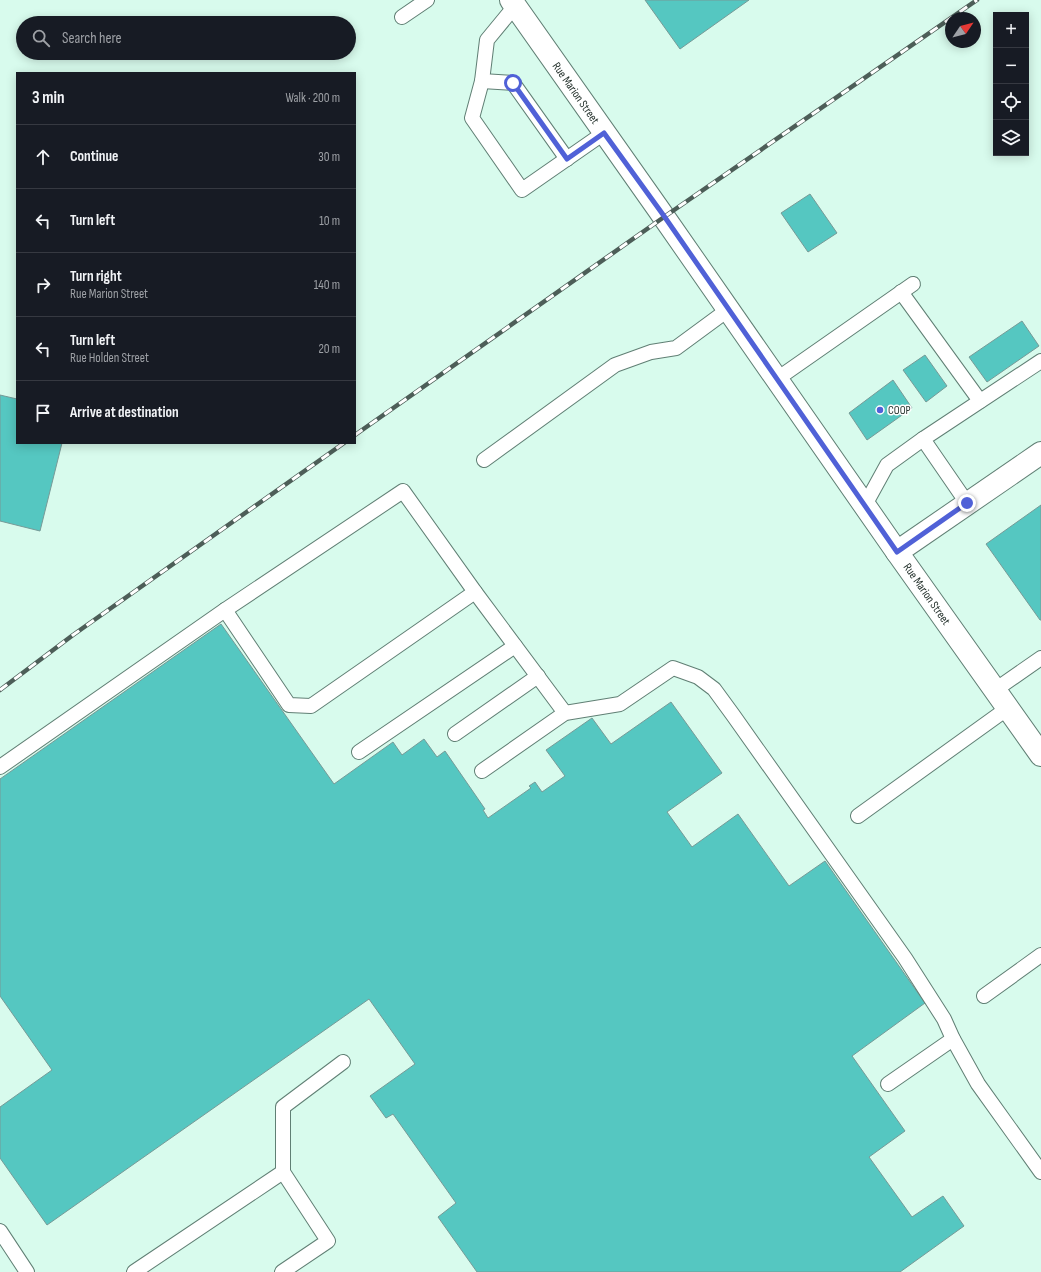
<!DOCTYPE html>
<meta charset="utf-8">
<style>
:root{--surface:#171b24;--page:#20242c;--text:#f1f3f6;--muted:#9ea1a6;--line:#363941}
body{margin:0;font-family:"Sofia Sans Condensed",sans-serif;background:var(--page);color:var(--text)}
.controls{position:absolute;right:12px;top:12px;display:grid;overflow:hidden;border-radius:0px;box-shadow:0 2px 10px #0003}
.controls button{width:36px;height:36px;display:grid;place-items:center;padding:0;border:0;border-bottom:1px solid var(--line);background:var(--surface);color:var(--text);font:20px sans-serif}
.compass{position:absolute;left:945px;top:12px;width:36px;height:36px;border-radius:50%;background:var(--surface);box-shadow:0 2px 10px #0003;rotate:55deg}
.stop{position:absolute;width:12px;height:12px;margin:-9px;border:3px solid #5061d7;border-radius:50%;background:#fff}
.stop.end{background:#5061d7;border-color:#fff;box-shadow:0 1px 4px #0008}
.list{margin:0;padding:0;list-style:none}
h2{display:flex;justify-content:space-between;align-items:center;height:52px;margin:0;padding:0 16px;font-size:17px}
h2 small{font-size:13px;font-weight:400;color:var(--muted)}
.list li{display:grid;grid-template-columns:26px 1fr auto;gap:12px;align-items:center;box-sizing:border-box;height:64px;padding:0 16px;border-top:1px solid var(--line)}
.list b{display:block;font-size:15px;white-space:nowrap}
.list p{margin:0;font-size:13px;white-space:nowrap;color:var(--muted)}
.list em{font-size:13px;font-style:normal;color:var(--muted)}
.icon{flex:none;width:22px;height:22px;fill:none;stroke:currentColor;stroke-width:2;stroke-linecap:round;stroke-linejoin:round}
.map{position:relative;flex:none;width:1041px;height:1272px;overflow:hidden}
.search{position:absolute;background:var(--surface);box-shadow:0 2px 10px #0003;left:16px;top:16px;width:340px;height:44px;display:flex;align-items:center;gap:10px;box-sizing:border-box;padding:0 14px;border-radius:22px;color:var(--muted);font-size:15px}
.panel{position:absolute;background:var(--surface);box-shadow:0 2px 10px #0003;left:16px;top:72px;width:340px;height:372px;border-radius:0px}
.map>svg:first-child{display:block}
</style>
<div class="map">
<svg width="1041" height="1272" viewBox="0 0 1041 1272">
<rect width="100%" height="100%" fill="#d8fbed"/>
<g fill="#55c7c1" stroke="#769a97">
<polygon points="645,0 749,0 680,49"/>
<polygon points="810,194 837,233 808,252 781,213"/>
<polygon points="1022,321 1039,346 987,382 969,357"/>
<polygon points="925,355 947,386 926,402 903,370"/>
<polygon points="893,380 912,408 867,440 849,413"/>
<polygon points="0,395 17,399 17,443 62,443 40,531 0,521"/>
<polygon points="1041,505 1041,620 1040,620 986,544"/>
<polygon points="221,624 334,784 393,742 402,755 424,739 437,757 445,751 485,809 483,810 488,818 531,788 529,786 535,782 542,792 565,776 546,750 592,718 611,744 671,702 722,773 667,812 692,847 738,814 789,886 825,861 925,1003 852,1056 905,1131 869,1157 912,1217 943,1196 964,1226 900,1272 477,1272 438,1217 456,1203 393,1114 386,1118 370,1096 415,1064 369,999 47,1225 0,1158 0,1107 52,1070 0,996 0,779"/>
</g>
<g fill="none" stroke-linecap="round" stroke-linejoin="round">
<defs>
<g id="service">
<polyline points="515,6 487,40 482,81 472,118 522,190 604,133"/>
<polyline points="402,17 427,0"/>
<polyline points="482,81 513,83 567,159"/>
<polyline points="901,292 980,401"/>
<polyline points="777,379 913,284"/>
<polyline points="484,460 615,365 651,352 676,348 729,309"/>
<polyline points="967,503 923,439 1041,361"/>
<polyline points="865,505 887,465 923,439"/>
<polyline points="225,610 289,705 311,706 475,592"/>
<polyline points="995,690 1041,658"/>
<polyline points="455,734 538,676"/>
<polyline points="359,752 515,646"/>
<polyline points="0,767 225,610 403,491 475,592 565,713"/>
<polyline points="482,771 565,713 620,704 673,668 698,677 714,689 733,715 905,958 944,1019 953,1039 978,1084 1041,1172"/>
<polyline points="858,816 1008,708"/>
<polyline points="984,996 1041,955"/>
<polyline points="888,1084 953,1039"/>
<polyline points="283,1172 283,1107 343,1062"/>
<polyline points="0,1231 27,1272"/>
<polyline points="134,1272 283,1172 328,1241 282,1272"/>
</g>
<polyline id="minor" points="897,552 1041,453"/>
<polyline id="secondary" points="511,0 659,210 897,552 1041,755"/>
</defs>
<use href="#service" stroke="#607f74" stroke-width="16"/>
<use href="#minor" stroke="#607f74" stroke-width="24"/>
<use href="#secondary" stroke="#607f74" stroke-width="24"/>
<use href="#service" stroke="#fff" stroke-width="14"/>
<use href="#minor" stroke="#fff" stroke-width="22"/>
<use href="#secondary" stroke="#fff" stroke-width="22"/>
<defs>
<g id="rail">
<polyline points="355,435 664,217 977,0"/>
<polyline points="0,690 73,635 344,443"/>
</g>
</defs>
<use href="#rail" stroke="#4d5e58" stroke-width="4.5"/>
<use href="#rail" stroke="#fff" stroke-width="3" stroke-dasharray="9" stroke-linecap="butt"/>
</g>
<g fill="none" stroke-linecap="round" stroke-linejoin="round">
<polyline stroke="#5061d7" stroke-width="5" points="513,83 567,159 604,133 664,216 897,552 967,503"/>
</g>
<circle fill="#5061d7" stroke="#fff" stroke-width="1.5" cx="880" cy="410" r="4"/>
<g text-anchor="middle" stroke-width="3" stroke-linejoin="round" paint-order="stroke">
<g font-size="12" fill="#283530" stroke="#fff">
<text transform="translate(576 93) rotate(55)" y="4">Rue Marion Street</text>
<text transform="translate(927 594) rotate(55)" y="4">Rue Marion Street</text>
</g>
<g font-size="12" fill="#283530" stroke="#fff" text-anchor="start">
<text x="888" y="414">COOP</text>
</g>
</g>
</svg>
<div class="controls">
<button>+</button>
<button>−</button>
<button><svg class="icon" aria-label="locate" viewBox="0 0 24 24"><circle cx="12" cy="12" r="6"/><path d="M12 2v4M12 18v4M2 12h4M18 12h4"/></svg></button>
<button><svg class="icon" aria-label="layers" viewBox="0 0 24 24"><path d="M12 4l9 5-9 5-9-5zM3 14l9 5 9-5"/></svg></button>
</div>
<svg class="compass" viewBox="-18 -18 36 36"><path d="M0-13l5 13h-10z" fill="#e53935"/><path d="M0 13l5-13h-10z" fill="#9ea1a6"/></svg>
<div class="stop" style="left:513px;top:83px"></div>
<div class="stop end" style="left:967px;top:503px"></div>
<div class="search"><svg class="icon" aria-label="search" viewBox="0 0 24 24"><circle cx="10" cy="10" r="6"/><path d="M15 15l6 6"/></svg>Search here</div>
<section class="panel">
<h2>3 min<small>Walk · 200 m</small></h2>
<ul class="list">
<li><svg class="icon" aria-label="ahead" viewBox="0 0 24 24"><path d="M12 20V5M6 11l6-6 6 6"/></svg><div><b>Continue</b></div><em>30 m</em></li>
<li><svg class="icon" aria-label="left" viewBox="0 0 24 24"><path d="M17 20v-9H6M10 6l-5 5 5 5"/></svg><div><b>Turn left</b></div><em>10 m</em></li>
<li><svg class="icon" aria-label="right" viewBox="0 0 24 24"><path d="M7 20v-9h11M14 6l5 5-5 5"/></svg><div><b>Turn right</b><p>Rue Marion Street</p></div><em>140 m</em></li>
<li><svg class="icon" aria-label="left" viewBox="0 0 24 24"><path d="M17 20v-9H6M10 6l-5 5 5 5"/></svg><div><b>Turn left</b><p>Rue Holden Street</p></div><em>20 m</em></li>
<li><svg class="icon" aria-label="arrive" viewBox="0 0 24 24"><path d="M6 21V4h12l-3 4 3 4H6"/></svg><div><b>Arrive at destination</b></div></li>
</ul>
</section>
</div>
